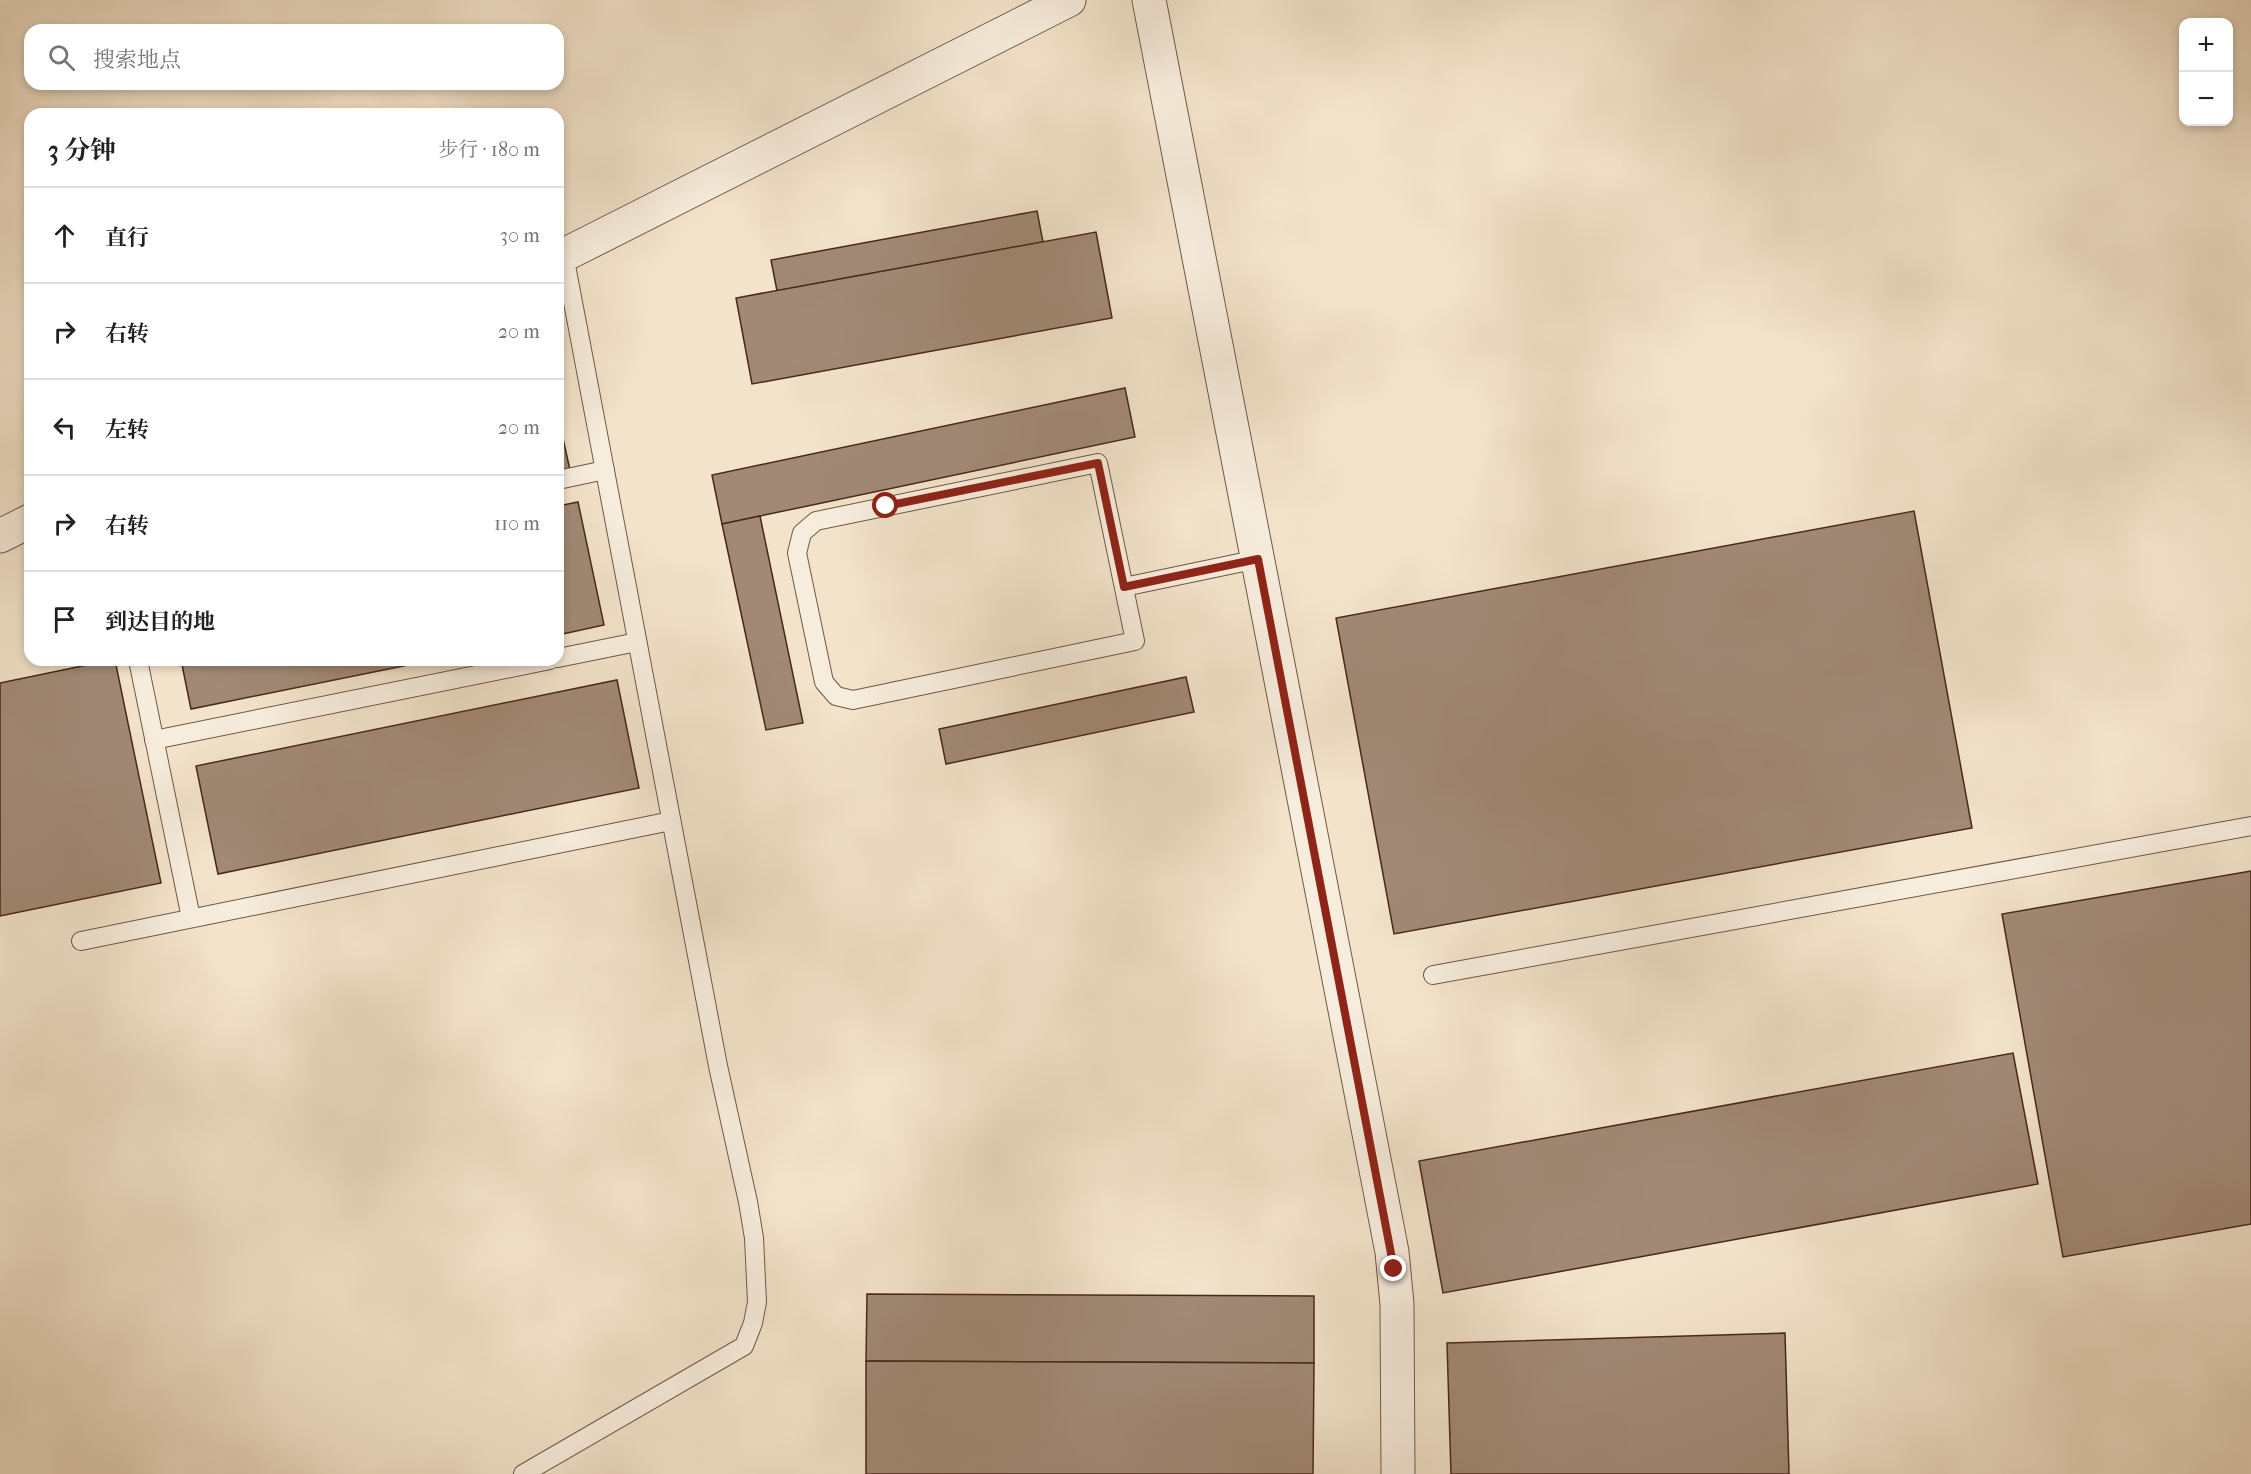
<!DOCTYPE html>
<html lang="zh">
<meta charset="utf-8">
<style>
:root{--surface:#fff;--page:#f6f6f6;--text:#202124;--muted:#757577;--line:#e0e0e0}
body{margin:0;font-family:"IM FELL French Canon","Noto Serif SC",serif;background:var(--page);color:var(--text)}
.controls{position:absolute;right:18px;top:18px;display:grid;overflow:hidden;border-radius:12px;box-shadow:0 3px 9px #0003}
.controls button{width:54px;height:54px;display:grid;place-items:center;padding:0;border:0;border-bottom:2px solid var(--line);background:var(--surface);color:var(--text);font:30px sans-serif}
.stop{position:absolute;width:18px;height:18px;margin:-14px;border:4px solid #8f2418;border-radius:50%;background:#fff}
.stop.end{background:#8f2418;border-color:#fff;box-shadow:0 2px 6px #0008}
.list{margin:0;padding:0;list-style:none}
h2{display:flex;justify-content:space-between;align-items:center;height:78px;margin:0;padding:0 24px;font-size:26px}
h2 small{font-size:20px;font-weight:400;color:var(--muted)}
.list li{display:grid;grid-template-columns:39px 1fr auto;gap:18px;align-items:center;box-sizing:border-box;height:96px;padding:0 24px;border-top:2px solid var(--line)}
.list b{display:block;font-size:22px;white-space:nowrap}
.list em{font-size:20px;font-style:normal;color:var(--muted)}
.icon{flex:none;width:33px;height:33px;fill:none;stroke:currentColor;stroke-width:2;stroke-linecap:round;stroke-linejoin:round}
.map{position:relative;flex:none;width:2251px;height:1474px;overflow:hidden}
.search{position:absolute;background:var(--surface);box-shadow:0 3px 9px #0003;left:24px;top:24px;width:540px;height:66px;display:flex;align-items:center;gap:15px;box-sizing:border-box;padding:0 21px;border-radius:18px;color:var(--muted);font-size:22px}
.panel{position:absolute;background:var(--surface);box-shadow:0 3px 9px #0003;left:24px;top:108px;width:540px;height:558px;border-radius:18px}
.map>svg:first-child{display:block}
</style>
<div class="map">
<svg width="2251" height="1474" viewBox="0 0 2251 1474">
<rect width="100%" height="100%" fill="#f2e3ca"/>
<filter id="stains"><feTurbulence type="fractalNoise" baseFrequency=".00333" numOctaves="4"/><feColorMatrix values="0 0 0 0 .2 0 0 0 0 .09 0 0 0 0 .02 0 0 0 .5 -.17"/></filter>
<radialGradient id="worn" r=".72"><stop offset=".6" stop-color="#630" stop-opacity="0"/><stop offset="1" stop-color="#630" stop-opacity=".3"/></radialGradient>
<g fill="#a18976" stroke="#49271a" stroke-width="1.5">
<polygon points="1037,211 1043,242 777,291 771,260"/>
<polygon points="1096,232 1112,318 752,384 736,298"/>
<polygon points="1125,388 1135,437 722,524 712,475"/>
<polygon points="560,425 570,470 558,473 558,426"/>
<polygon points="578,502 604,625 558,635 558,506"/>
<polygon points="1914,511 1972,828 1394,934 1336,618"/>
<polygon points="760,516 803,723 766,730 722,524"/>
<polygon points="111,660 115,660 161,883 0,916 0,683"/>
<polygon points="181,660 433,660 191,709"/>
<polygon points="1186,677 1194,712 946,764 939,729"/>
<polygon points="617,680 639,788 218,874 196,766"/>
<polygon points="2251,871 2251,1224 2063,1257 2002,914"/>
<polygon points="2013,1053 2038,1184 1443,1293 1419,1161"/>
<polygon points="867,1294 1314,1296 1314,1363 866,1361"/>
<polygon points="1785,1333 1789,1474 1451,1474 1447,1343"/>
<polygon points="866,1361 1314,1363 1313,1474 866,1474"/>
</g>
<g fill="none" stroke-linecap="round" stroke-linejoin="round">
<defs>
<g id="service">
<polygon points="1098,463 1135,641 853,700 836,696 824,682 797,553 802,533 816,521"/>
<polyline points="558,480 605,470"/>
<polyline points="1124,587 1258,559"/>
<polyline points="558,658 637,642"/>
<polyline points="138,660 191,918"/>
<polyline points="154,740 550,660"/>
<polyline points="81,941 671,821"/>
<polyline points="1433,975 2251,826"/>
<polyline points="523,1474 744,1346 753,1323 757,1302 754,1238 748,1202 718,1066 564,255"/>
</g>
<polyline id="minor" points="1149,0 1392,1252 1397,1304 1398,1474"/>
<g id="tertiary">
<polyline points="558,258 1069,0"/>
<polyline points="0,536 30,521"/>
</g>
</defs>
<use href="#service" stroke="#735646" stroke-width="20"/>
<use href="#minor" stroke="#735646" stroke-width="35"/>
<use href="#tertiary" stroke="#735646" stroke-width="35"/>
<use href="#service" stroke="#f7eddd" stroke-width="18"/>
<use href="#minor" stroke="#f7eddd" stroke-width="33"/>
<use href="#tertiary" stroke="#f7eddd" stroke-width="33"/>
</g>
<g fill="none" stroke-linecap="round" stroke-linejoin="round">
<polyline stroke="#8f2418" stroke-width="8" points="886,506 1098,463 1124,587 1258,559 1394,1269"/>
</g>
<rect width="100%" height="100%" filter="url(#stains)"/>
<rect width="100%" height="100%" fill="url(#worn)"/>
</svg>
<div class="controls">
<button>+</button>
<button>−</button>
</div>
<div class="stop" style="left:886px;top:506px"></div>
<div class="stop end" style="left:1394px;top:1269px"></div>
<div class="search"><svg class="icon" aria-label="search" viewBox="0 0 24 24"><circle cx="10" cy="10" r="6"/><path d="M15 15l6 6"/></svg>搜索地点</div>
<section class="panel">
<h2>3 分钟<small>步行 · 180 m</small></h2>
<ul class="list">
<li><svg class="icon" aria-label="ahead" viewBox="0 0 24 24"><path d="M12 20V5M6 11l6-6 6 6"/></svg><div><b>直行</b></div><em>30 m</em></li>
<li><svg class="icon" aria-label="right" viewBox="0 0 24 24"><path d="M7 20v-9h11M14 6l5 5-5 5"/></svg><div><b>右转</b></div><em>20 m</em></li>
<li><svg class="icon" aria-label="left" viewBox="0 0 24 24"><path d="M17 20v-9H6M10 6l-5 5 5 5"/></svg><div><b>左转</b></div><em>20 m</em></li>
<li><svg class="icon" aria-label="right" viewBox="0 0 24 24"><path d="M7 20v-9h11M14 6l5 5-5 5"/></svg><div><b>右转</b></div><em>110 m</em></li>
<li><svg class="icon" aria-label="arrive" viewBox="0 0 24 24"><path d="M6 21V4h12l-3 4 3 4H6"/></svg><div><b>到达目的地</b></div></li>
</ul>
</section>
</div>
